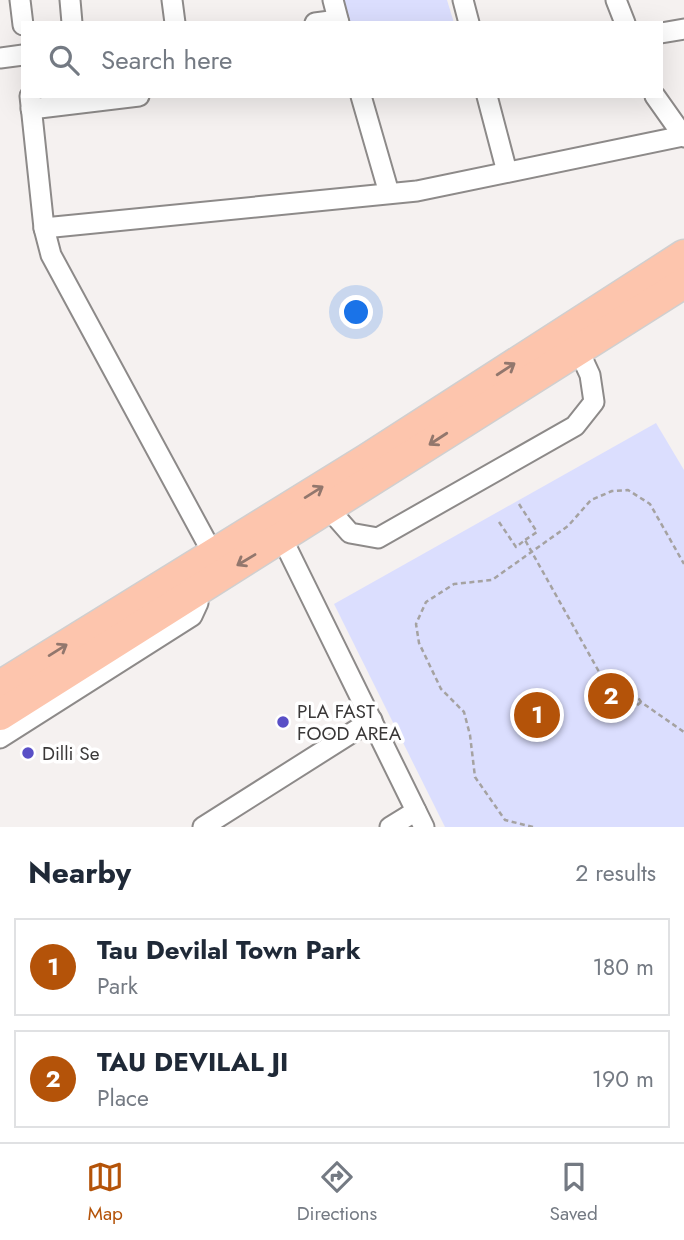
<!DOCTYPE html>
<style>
:root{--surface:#fff;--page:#f6f6f7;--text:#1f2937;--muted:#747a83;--line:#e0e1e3;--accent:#b45309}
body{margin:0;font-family:Jost,sans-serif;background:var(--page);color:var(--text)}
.you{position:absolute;left:357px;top:313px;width:24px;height:24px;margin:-18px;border:5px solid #fff;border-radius:50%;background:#1a73e8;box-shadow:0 0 0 10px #1a73e833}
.badge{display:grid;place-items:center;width:46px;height:46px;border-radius:50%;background:var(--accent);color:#fff;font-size:23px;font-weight:700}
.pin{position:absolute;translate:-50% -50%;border:4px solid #fff;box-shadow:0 2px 7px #0006}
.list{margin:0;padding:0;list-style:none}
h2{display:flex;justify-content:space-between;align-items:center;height:91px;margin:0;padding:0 28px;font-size:30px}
h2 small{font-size:23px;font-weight:400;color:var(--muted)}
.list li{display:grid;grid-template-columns:46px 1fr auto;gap:21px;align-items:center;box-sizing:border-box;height:98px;margin:0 14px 14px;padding:0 14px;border:2px solid var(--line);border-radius:0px}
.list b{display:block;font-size:26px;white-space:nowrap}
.list p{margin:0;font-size:23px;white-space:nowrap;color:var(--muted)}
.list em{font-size:23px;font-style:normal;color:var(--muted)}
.icon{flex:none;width:38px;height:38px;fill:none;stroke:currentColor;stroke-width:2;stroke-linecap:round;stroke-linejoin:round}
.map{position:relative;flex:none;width:684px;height:827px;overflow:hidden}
.search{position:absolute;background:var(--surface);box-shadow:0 7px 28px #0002;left:21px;right:21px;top:21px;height:77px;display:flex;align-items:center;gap:18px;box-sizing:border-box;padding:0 24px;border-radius:0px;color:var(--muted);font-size:26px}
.sheet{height:315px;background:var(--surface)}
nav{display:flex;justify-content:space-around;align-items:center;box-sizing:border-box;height:98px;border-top:2px solid var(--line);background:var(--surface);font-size:19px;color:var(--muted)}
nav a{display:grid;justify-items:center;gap:4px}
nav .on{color:var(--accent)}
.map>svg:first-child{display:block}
</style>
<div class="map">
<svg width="684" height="827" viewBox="0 0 684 827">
<rect width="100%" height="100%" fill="#f5f1f0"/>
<g fill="#dbdefe">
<polygon points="342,0 447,0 454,23 347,23"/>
<polygon points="656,423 684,470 684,827 445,827 334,604"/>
</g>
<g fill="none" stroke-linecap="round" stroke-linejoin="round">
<defs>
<g id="street">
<polyline points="20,0 23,25"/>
<polyline points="70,0 72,23"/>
<polyline points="172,0 175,23"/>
<polyline points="333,0 339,23"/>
<polyline points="463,0 469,23"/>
<polyline points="616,0 625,23"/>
<polyline points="315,23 338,20"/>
<polyline points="661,33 684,29"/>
<polyline points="0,58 23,55"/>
<polyline points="30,96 44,228 51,255 213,554"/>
<polyline points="361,96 389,193"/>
<polyline points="487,96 507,172"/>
<polyline points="655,96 684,137"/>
<polyline points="31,109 139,96"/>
<polyline points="44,228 417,191 683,136"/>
<polyline points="329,509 350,533 378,538 575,426 594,402 590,375 578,349 588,344"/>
<polyline points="278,530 424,827"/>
<polyline points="0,738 192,616 198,603 197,589"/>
<polyline points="203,827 372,720"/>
<polyline points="390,827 416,811"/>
</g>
<g id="primary">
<polyline points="0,686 367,459 684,255"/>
<polyline points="0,715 684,283"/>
</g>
</defs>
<use href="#street" stroke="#8d8a89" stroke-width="23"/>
<use href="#primary" stroke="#d0cfcf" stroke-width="33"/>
<g stroke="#a5a2a1" stroke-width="2.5" stroke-dasharray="5 3.5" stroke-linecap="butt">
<polyline points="519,504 537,532 525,540"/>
<polyline points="499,522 516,547 525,540 607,686"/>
<polyline points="641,702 624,716 615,703 623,699 618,693 630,685 641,702 684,732"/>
<polyline points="615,703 609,708 599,691 619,678 625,688"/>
<polyline points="533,827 505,820 475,777 470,735 464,712 441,689 419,643 416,624 426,602 454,584 492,580 568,526 591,500 612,491 628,490 650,504 684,564"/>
</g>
<use href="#street" stroke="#fff" stroke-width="19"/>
<use href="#primary" stroke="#fdc5ad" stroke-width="30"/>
</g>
<defs><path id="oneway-shaft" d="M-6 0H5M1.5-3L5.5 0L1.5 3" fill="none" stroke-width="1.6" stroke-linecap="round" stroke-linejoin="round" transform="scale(1.75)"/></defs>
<g stroke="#92776d">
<use href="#oneway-shaft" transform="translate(506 369) rotate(-33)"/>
<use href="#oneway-shaft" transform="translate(438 439) rotate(147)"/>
<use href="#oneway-shaft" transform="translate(314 492) rotate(-32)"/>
<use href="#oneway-shaft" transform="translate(246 560) rotate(149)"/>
<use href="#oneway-shaft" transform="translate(58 650) rotate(-32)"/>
</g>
<g fill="#594fc6" stroke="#fff" stroke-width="2.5">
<circle cx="283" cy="722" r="7"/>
<circle cx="28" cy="753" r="7"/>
</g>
<g text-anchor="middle" stroke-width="7" stroke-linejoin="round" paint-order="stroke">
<g font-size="19" fill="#3a3838" stroke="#fff" text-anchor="start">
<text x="297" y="718">PLA FAST<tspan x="297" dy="22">FOOD AREA</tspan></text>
<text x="42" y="760">Dilli Se</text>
</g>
</g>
</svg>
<div class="you"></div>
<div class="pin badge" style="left:537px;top:715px">1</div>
<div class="pin badge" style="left:611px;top:696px">2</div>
<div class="search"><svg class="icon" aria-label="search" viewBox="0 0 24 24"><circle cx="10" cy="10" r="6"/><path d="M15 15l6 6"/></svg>Search here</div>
</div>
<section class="sheet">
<h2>Nearby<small>2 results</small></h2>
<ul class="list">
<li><span class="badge">1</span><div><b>Tau Devilal Town Park</b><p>Park</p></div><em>180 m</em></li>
<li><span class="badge">2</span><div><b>TAU DEVILAL JI</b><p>Place</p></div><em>190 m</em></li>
</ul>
</section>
<nav>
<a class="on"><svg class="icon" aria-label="map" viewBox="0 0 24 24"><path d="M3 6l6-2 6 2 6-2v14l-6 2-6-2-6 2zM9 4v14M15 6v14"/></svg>Map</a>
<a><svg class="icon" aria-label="directions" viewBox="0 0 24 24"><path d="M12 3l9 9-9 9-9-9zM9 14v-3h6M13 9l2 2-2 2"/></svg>Directions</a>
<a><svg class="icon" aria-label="saved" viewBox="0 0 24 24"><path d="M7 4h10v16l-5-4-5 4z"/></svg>Saved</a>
</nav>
